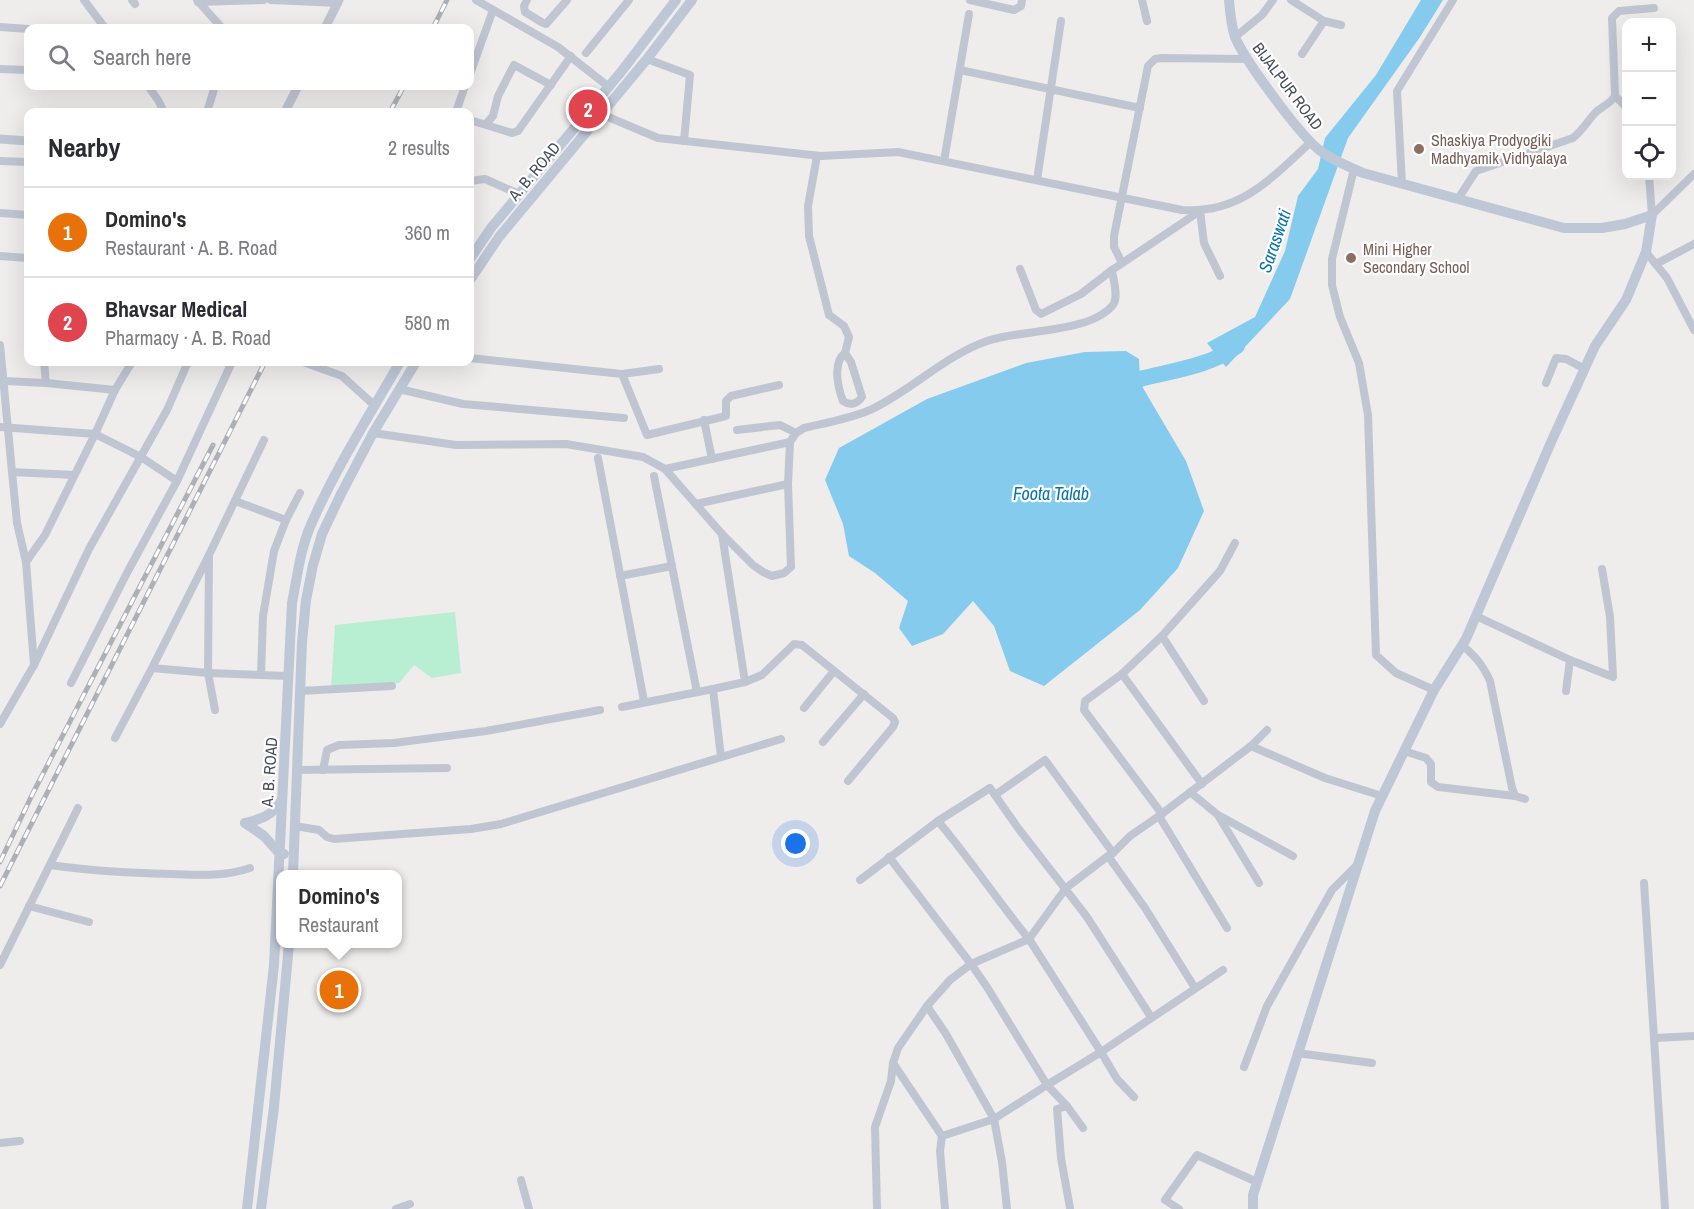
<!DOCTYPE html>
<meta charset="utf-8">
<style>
:root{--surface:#fff;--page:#f7f7f7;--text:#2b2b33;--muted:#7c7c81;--line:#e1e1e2;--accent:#1557e0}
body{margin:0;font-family:"Archivo Narrow",sans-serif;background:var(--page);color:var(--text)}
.controls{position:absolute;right:18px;top:18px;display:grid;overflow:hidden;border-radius:12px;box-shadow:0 6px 24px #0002}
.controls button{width:54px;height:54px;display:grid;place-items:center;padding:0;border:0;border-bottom:2px solid var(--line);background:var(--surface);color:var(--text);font:30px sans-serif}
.you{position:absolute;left:796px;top:844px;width:21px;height:21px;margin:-15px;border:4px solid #fff;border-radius:50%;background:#1a73e8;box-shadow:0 0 0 9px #1a73e833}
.badge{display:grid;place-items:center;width:39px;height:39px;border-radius:50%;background:var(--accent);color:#fff;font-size:20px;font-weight:700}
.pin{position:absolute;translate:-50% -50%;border:3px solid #fff;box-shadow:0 2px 6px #0006}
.popup{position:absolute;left:276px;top:870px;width:126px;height:78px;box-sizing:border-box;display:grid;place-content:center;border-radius:12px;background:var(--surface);filter:drop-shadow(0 2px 4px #0005);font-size:20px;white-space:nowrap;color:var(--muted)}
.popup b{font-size:22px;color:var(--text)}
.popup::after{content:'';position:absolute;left:50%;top:100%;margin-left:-12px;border:12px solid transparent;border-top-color:var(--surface)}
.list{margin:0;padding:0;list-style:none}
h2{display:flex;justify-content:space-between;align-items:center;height:78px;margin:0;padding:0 24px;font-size:26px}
h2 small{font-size:20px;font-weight:400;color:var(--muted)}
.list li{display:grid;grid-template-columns:39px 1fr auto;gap:18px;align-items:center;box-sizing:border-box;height:90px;padding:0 24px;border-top:2px solid var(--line)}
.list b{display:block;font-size:22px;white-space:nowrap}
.list p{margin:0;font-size:20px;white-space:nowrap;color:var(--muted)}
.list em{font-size:20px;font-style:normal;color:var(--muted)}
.icon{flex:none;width:33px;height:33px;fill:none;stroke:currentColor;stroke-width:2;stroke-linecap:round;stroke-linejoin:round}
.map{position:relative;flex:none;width:1694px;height:1209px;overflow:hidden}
.search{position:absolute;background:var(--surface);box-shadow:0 6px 24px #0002;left:24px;top:24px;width:450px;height:66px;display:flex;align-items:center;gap:15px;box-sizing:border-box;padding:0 21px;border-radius:12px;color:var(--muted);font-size:22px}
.panel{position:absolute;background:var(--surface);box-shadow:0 6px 24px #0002;left:24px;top:108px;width:450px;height:258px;border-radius:12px}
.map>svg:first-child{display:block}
</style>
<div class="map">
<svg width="1694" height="1209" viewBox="0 0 1694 1209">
<rect width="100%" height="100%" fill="#efecec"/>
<polygon fill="#b8efd3" points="455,612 461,673 432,678 414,665 399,683 331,688 335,625"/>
<g fill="#84cbed">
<polygon points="1421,0 1443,0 1420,37 1348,138 1290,299 1226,367 1207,343 1255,317 1285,251 1298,196 1318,169 1325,138 1376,75"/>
<polygon points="1126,351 1139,359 1140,379 1143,388 1186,461 1204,511 1178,568 1140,610 1044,686 1010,671 994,626 973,601 943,634 912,646 899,628 908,601 875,573 849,556 843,524 825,480 839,448 927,399 1026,363 1085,352"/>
</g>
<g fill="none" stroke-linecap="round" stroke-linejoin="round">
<path stroke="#84cbed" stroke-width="16" d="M1140,379C1171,371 1211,366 1237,346"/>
<g stroke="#bfc6d2" stroke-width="8">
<polyline points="84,0 105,28"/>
<polyline points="132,0 135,4"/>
<polyline points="197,0 222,28"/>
<polyline points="271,0 338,3"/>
<polyline points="476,0 558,47 609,87"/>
<polyline points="527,0 524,6 525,12 543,23 546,24 567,0"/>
<polyline points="970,0 1014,10 1021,6 1022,0"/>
<polyline points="1142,0 1147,21"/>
<polyline points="1291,0 1324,21 1341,25"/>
<polyline points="198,2 264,0"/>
<polyline points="0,27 28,29"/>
<polyline points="1235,37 1262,15 1273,0"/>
<polyline points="586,53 629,0"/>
<polyline points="1302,54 1324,21"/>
<polyline points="647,59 690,75 684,141"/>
<polyline points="0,69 28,70"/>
<polyline points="960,70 1140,108"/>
<polyline points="470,74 493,10"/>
<polyline points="148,86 158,100 164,112"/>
<polyline points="1615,96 1626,107"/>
<polyline points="207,112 215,86"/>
<polyline points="456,112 465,86"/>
<path d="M601,114L658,138L821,156L898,152L1182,210C1241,214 1271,178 1311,142"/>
<polyline points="470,120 512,133 518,131 571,56"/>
<polyline points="486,124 493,116 498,96 514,65 551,85"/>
<path d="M817,156L808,206L809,236L829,315L844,326L849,337L845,353L851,362L862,397C857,404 850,406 843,401C838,388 832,363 845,353"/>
<polyline points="0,161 28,162"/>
<polyline points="944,161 969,14"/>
<polyline points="1354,169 1332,259 1332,285 1340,317 1359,363 1368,415 1376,655 1396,673 1434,690"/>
<polyline points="1649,176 1652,215"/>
<polyline points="1037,180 1061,21"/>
<polyline points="470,181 485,179 519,194"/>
<polyline points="1402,184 1397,91 1453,0"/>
<path d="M1458,199L1476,171L1573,138C1583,130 1588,120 1596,112C1603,106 1610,104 1615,96L1612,18L1619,11L1654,8"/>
<polyline points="0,213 28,215"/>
<polyline points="1652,215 1694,174"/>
<polyline points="1646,252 1667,278 1694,330"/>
<polyline points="0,256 28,258"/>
<polyline points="1122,263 1114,247 1114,236 1148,66 1155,59 1162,58 1247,59"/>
<polyline points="1656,264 1694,244"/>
<polyline points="1020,269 1036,310 1041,314 1081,294 1112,270"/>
<polyline points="0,345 12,472"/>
<polyline points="470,358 622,374 647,435 726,416 726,401 731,396 779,385"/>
<polyline points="44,362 46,383 115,390"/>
<polyline points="303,362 342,376 374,405"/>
<polyline points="622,374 659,369"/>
<polyline points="4,381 46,383"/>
<polyline points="1546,383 1556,358 1566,359 1585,369"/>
<polyline points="399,389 463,404 624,418"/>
<polyline points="704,420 712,459"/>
<polyline points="0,427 95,434 115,390 132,362"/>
<polyline points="737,430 780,425 796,433"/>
<polyline points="373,433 456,445 566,444 643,457 665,469 722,534 753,565 763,572 772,576 784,573 791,567 788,484 790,442 665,469"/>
<path d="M790,442L796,433L804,428C825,423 849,419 870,410C911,391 944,356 987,341C1020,329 1089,334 1113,305C1119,297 1113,279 1112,270L1200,211L1204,243L1220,276"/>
<polyline points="598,458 644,701"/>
<polyline points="654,476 697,692"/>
<polyline points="235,501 286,520"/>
<polyline points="696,504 788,484"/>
<polyline points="209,555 264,440"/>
<polyline points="26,562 17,523 12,472 74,475"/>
<polyline points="620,576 672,566"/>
<polyline points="1476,616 1570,660 1566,691"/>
<polyline points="1162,636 1204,701"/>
<path d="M1462,645C1475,656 1483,665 1490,681L1512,788L1515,796L1525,799"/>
<polyline points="1570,660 1613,677 1610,617 1602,569"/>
<polyline points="34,665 26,562 45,535 95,434 141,457 177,481 232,362"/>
<polyline points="1122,674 1202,784"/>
<polyline points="261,675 263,616 274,551 286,520 300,493"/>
<polyline points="745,682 762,675 794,644 802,645 893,718 895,722 893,727 848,781"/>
<polyline points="71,683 128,571 177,481"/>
<polyline points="300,691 392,686"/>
<polyline points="622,707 713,689"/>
<polyline points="804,708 834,671"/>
<polyline points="215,710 208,673 287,676"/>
<polyline points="0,724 34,665 89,549 167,410 188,362"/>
<polyline points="115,738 152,668 208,673 209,555 152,668"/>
<polyline points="823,742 864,694"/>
<polyline points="1251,746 1325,778 1382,796"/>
<polyline points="1404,751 1426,758 1431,764 1431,782 1438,787 1515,796"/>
<polyline points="721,757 713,689 745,682 722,534"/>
<polyline points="298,770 447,768"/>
<polyline points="323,770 327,750 339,745 394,743 486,731 600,710"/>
<polyline points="1190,792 1218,815 1293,856"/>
<polyline points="995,795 1045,760 1113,853 1110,855"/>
<polyline points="1162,814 1084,710 1085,701 1122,674 1162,636 1220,571 1235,543"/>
<polyline points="1159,816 1251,746 1267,730"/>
<polyline points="1219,817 1259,883"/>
<polyline points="938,821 990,788 1018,828 1087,917 1151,1017"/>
<polyline points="295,826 319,830 327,837 334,839 471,829 501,824 781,739"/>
<polyline points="1113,853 1130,836 1159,816 1227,928"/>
<polyline points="889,857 971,964 950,980 927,1006 946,1034 994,1119 942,1136 893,1063"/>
<path d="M50,865C91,871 129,873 171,874C198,875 224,877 250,868"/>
<path d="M860,880L938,821C970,859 997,900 1029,939L971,964L987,987L1047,1085L994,1119L1002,1162L1007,1209"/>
<polyline points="1644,883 1665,1209"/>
<polyline points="29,906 89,922"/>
<polyline points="0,965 78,808"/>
<polyline points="1195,988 1145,908 1108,856 1066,888 1029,939 1101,1052 1223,970"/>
<polyline points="1655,1038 1694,1036"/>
<polyline points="1297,1053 1372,1063"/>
<polyline points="1244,1067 1267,1006 1332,890 1356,866"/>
<polyline points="1067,1106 1057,1109 1061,1158 1070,1208"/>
<polyline points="1083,1128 1067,1106 1047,1085 1101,1052 1117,1079 1134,1097"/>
<polyline points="942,1136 940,1151 945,1209"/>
<polyline points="0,1143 20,1141"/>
<polyline points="521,1180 529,1209"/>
<polyline points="396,1209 410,1204"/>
<polyline points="877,1209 875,1127 891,1081 893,1063 898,1048 927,1006"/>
<polyline points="1179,1209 1165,1200 1197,1155 1257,1182"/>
</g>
<g stroke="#bfc6d2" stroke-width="9">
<polyline points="325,28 339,0"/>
<polyline points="285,112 298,86"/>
<polyline points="0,139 28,141"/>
</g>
<g stroke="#bec7d6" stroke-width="10">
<path d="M1229,0C1230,12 1231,25 1235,37C1244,59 1302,139 1322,152C1334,161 1350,167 1363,173L1564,228H1602L1625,224L1652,215L1646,252L1626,300L1595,346L1552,440L1466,639L1434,690L1375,811L1253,1195V1209"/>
<polyline points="470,259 491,228 621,72 676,0"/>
<polyline points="470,280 499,237 647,59 692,0"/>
<polyline points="245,823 264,836 280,854 284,854"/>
<path d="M245,823C261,819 272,816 281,801"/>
<polyline points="293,874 302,642 306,600 313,565 322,534 341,494 373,433 416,362"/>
<path d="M247,1209L274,965L292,603C297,578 300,551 310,527C335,469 369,416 400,362"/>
<polyline points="261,1209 274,1107 289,944"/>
</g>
<defs>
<g id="rail">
<polyline points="433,28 447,0"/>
<polyline points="390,112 404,86"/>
<polyline points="0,862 33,793 213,445"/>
<polyline points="0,886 265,362"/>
</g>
</defs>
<use href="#rail" stroke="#aeb0b7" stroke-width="5"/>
<use href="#rail" stroke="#fff" stroke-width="3" stroke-dasharray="9" stroke-linecap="butt"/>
</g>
<g fill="#8d6e63" stroke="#fff" stroke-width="2">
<circle cx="1419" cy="149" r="6"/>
<circle cx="1351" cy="258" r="6"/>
</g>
<g text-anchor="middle" stroke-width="4.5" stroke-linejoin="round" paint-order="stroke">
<g font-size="16" fill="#444d5a" stroke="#fff">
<text transform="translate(1288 86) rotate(53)" y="6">BIJALPUR ROAD</text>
<text transform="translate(534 171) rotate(-50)" y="6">A. B. ROAD</text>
<text transform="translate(269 772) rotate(-86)" y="6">A. B. ROAD</text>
</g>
<g font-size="16" fill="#785e54" stroke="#fff" text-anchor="start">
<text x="1431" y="146">Shaskiya Prodyogiki<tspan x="1431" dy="18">Madhyamik Vidhyalaya</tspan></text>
<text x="1363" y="255">Mini Higher<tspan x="1363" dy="18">Secondary School</tspan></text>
</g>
<g font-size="18" font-style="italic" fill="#0975a7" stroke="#fff">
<text transform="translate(1275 241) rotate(-71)" y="6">Saraswati</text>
<text x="1051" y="500">Foota Talab</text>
</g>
</g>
</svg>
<div class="controls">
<button>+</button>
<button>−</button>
<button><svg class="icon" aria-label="locate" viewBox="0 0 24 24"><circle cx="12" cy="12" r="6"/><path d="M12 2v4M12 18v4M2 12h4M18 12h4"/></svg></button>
</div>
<div class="you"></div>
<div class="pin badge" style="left:339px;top:990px;background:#e8710a">1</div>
<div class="popup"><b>Domino's</b>Restaurant</div>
<div class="pin badge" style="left:588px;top:109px;background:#e0444e">2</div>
<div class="search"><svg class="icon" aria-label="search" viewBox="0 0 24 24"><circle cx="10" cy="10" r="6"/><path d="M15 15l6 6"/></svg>Search here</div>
<section class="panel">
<h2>Nearby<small>2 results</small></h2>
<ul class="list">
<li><span class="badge" style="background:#e8710a">1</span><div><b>Domino's</b><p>Restaurant · A. B. Road</p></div><em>360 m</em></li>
<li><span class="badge" style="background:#e0444e">2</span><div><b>Bhavsar Medical</b><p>Pharmacy · A. B. Road</p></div><em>580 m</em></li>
</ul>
</section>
</div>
